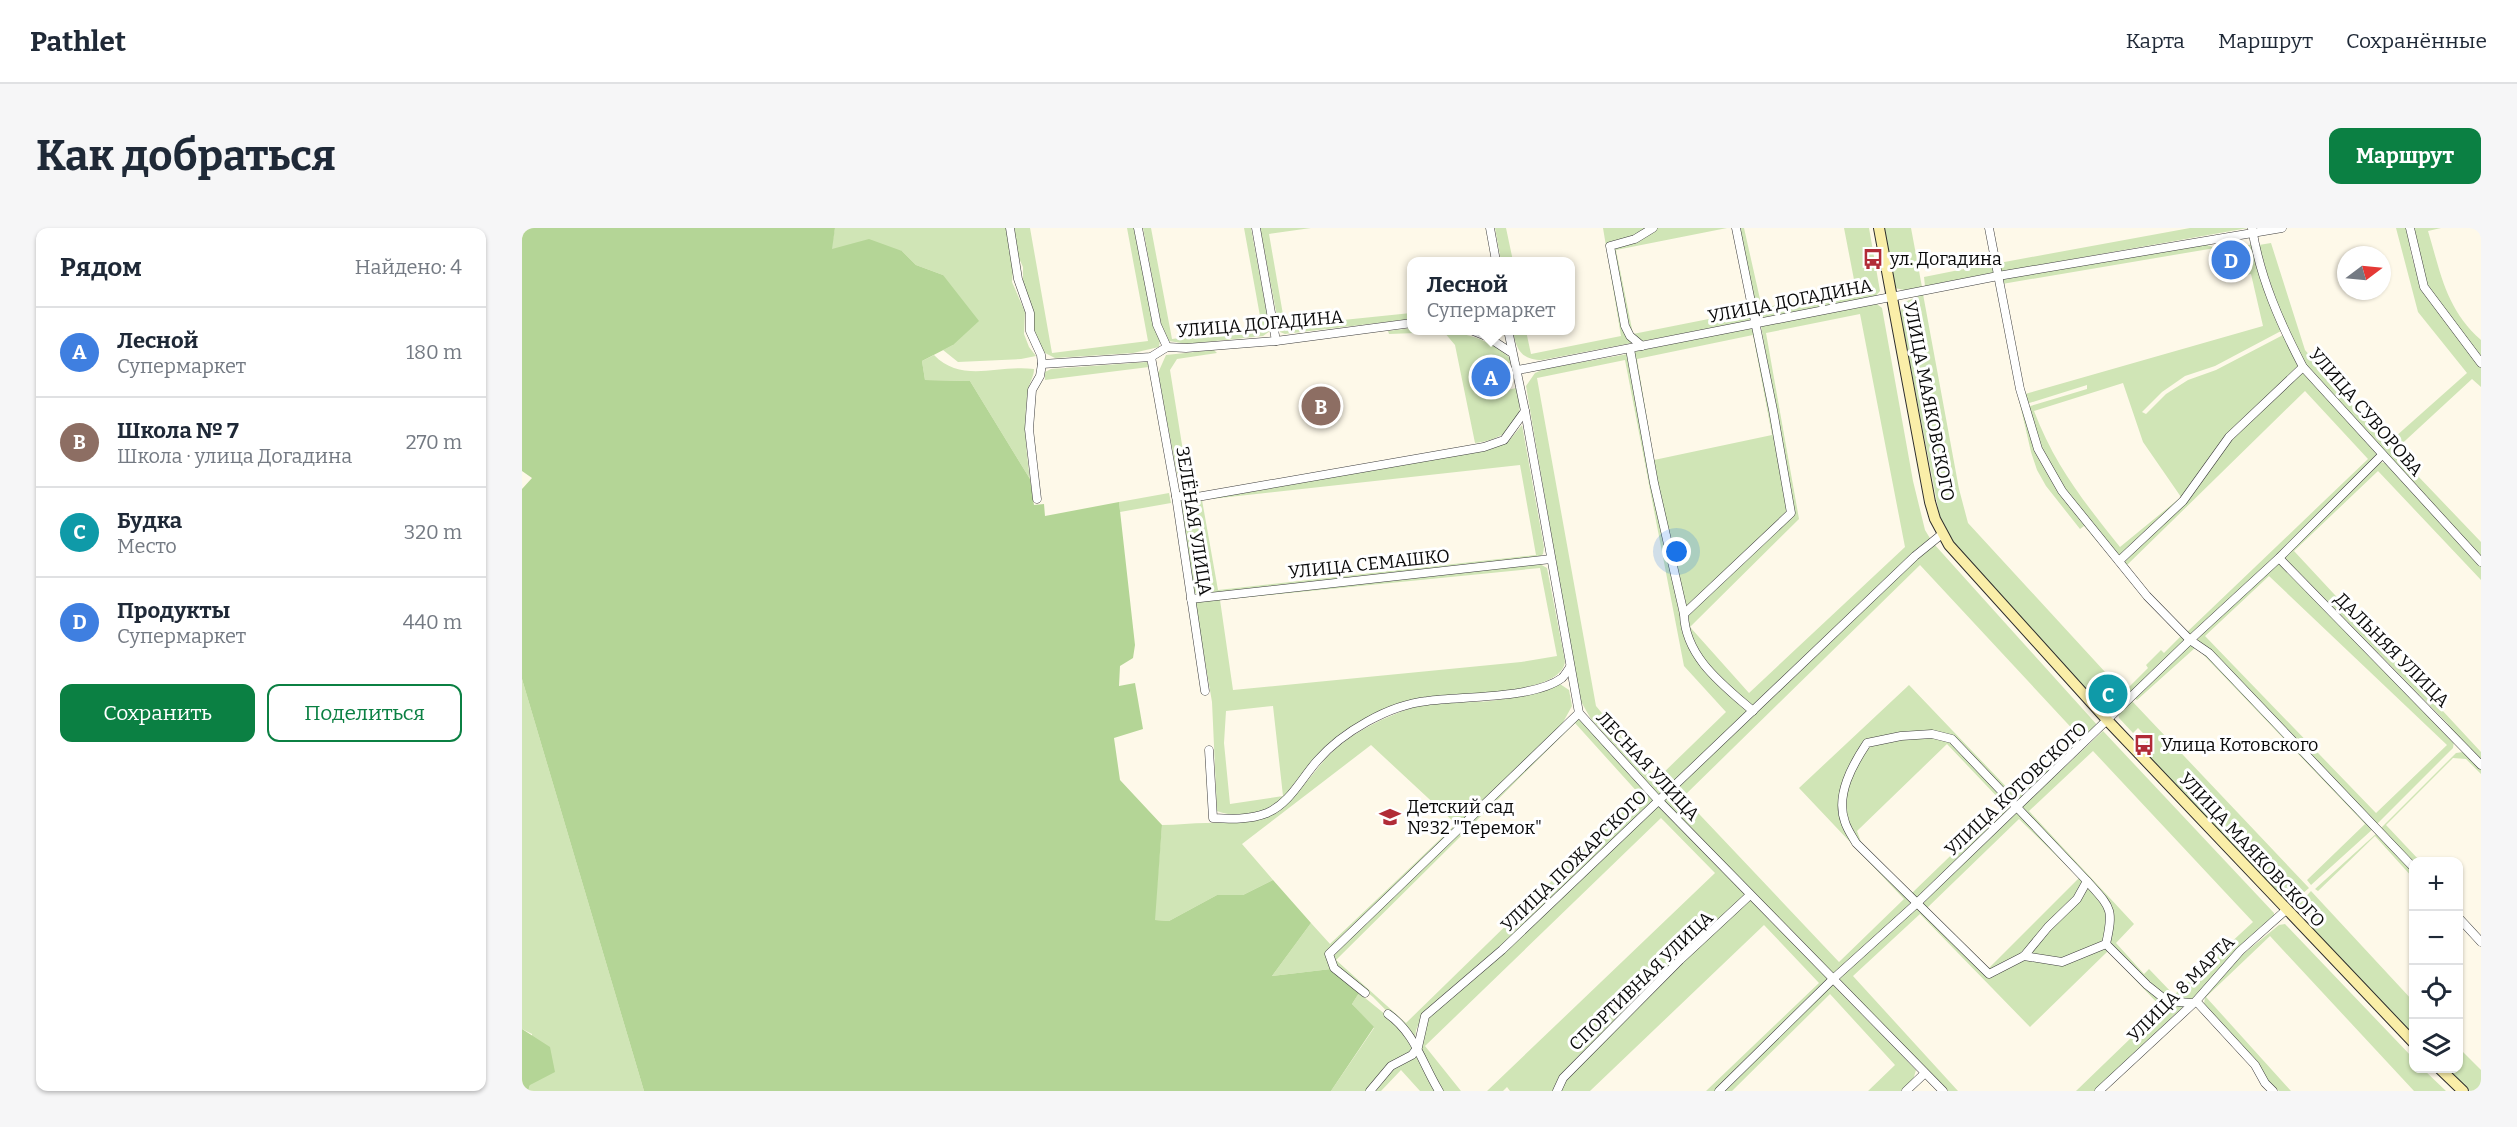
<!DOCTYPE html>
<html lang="ru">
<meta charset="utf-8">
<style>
:root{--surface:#fff;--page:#f6f6f7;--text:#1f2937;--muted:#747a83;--line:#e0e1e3;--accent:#0b8043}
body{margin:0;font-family:Bitter,serif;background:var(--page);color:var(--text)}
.controls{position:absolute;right:18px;bottom:18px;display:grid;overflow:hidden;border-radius:12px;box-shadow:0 2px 4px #0004}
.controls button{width:54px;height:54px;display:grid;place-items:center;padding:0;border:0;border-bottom:2px solid var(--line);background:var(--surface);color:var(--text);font:30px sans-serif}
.compass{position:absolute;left:1815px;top:18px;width:54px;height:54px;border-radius:50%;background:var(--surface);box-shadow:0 2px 4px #0004;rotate:74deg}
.you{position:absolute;left:1155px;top:324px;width:21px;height:21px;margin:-15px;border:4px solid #fff;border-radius:50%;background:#1a73e8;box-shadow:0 0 0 9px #1a73e833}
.badge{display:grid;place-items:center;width:39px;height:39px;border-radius:50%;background:var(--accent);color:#fff;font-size:20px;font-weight:700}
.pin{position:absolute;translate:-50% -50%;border:3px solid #fff;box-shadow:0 2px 6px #0006}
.popup{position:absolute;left:885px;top:29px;width:168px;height:78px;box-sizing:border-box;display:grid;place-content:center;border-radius:12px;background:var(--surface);filter:drop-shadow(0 2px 4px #0005);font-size:20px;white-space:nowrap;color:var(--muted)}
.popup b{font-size:22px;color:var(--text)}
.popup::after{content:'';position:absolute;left:50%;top:100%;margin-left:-12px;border:12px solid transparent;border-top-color:var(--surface)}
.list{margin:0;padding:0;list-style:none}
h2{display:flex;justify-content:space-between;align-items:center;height:78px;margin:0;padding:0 24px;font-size:26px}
h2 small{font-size:20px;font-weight:400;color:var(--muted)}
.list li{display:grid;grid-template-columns:39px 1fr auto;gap:18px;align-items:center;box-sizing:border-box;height:90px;padding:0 24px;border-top:2px solid var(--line)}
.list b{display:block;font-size:22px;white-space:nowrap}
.list p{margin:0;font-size:20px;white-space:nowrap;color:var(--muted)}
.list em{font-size:20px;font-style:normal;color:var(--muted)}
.actions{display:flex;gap:12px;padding:18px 24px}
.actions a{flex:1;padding:14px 0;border:2px solid var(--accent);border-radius:12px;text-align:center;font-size:21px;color:var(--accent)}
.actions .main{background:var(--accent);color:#fff}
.icon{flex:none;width:33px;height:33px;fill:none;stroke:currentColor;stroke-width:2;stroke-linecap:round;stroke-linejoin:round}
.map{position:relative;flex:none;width:1959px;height:863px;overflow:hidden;border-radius:12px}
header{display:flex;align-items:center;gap:36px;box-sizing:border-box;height:84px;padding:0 30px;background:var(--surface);border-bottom:2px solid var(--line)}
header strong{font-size:28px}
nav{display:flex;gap:33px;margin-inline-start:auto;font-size:21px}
.intro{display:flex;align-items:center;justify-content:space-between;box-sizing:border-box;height:144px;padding:0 36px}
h1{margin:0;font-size:42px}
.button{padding:15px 27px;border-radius:12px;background:var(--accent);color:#fff;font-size:21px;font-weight:700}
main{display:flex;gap:36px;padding:0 36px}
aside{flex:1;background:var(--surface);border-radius:12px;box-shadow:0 2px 4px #0004}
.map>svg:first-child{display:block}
</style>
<header>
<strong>Pathlet</strong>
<nav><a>Карта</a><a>Маршрут</a><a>Сохранённые</a></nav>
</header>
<div class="intro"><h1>Как добраться</h1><a class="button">Маршрут</a></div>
<main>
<aside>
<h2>Рядом<small>Найдено: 4</small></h2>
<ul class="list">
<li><span class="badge" style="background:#3f7fe0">A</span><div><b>Лесной</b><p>Супермаркет</p></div><em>180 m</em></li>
<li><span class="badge" style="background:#8d6e63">B</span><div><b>Школа № 7</b><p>Школа · улица Догадина</p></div><em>270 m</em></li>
<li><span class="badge" style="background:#0f9aa8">C</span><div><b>Будка</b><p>Место</p></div><em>320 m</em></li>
<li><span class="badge" style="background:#3f7fe0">D</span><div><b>Продукты</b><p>Супермаркет</p></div><em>440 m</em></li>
</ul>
<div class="actions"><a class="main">Сохранить</a><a>Поделиться</a></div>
</aside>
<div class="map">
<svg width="1959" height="863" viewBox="0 0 1959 863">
<rect width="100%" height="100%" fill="#fef9e9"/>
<g fill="#d0e5b6" fill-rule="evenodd">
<polygon points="313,0 484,0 491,42 490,54 503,84 502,106 507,119 514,128 499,131 436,134 421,122 431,117 421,47 394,37 380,23 309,21"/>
<polygon points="492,0 508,0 530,125 626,113 605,0 614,0 638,112 637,119 611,125 533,130 521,124 512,105 512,84 501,53 501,39 496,28"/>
<polygon points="621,0 629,0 650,111 740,99 722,0 729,0 748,103 741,108 665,116 647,113 639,96"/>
<polygon points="738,0 789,0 747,6 763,98 889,85 889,91 763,106 758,104"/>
<polygon points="973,0 984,0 991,33 979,33"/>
<path d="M1081,0H1205L1094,22L1111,106L1227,83L1211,0H1222L1240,80L1334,62L1322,0H1347L1358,63L1353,69L1020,132C999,132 994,121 991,103H1004L1009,126L1099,108Z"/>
<polygon points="1362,0 1389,0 1400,59 1382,62 1373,60"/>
<polygon points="1668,0 1726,0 1477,44 1477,35"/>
<path d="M1874,0H1885L1889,26L1899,60L1959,140V159L1950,151L1872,223L1959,314V331L1783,137C1763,98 1748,59 1737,17L1749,15L1783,122L1864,217L1945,145L1896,84Z"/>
<path d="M1891,0H1919L1906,3C1919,46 1924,81 1959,112V131L1905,59Z"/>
<polygon points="1683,16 1693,20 1480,56 1479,51"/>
<path d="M1731,16L1759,103L1693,138L1663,148L1640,164L1620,184L1624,186L1644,166L1666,152L1694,142L1761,107L1778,138L1705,208L1660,271L1598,330L1542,263L1518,220L1505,179L1565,161V157L1504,176L1503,166L1741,98L1729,46L1723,47L1718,19ZM1601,155L1621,214L1659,269L1598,319C1562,274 1533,238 1512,183Z"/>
<polygon points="1472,35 1474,44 1403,58 1402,49"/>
<polygon points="1401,66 1437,261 1446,295 1606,469 1593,482 1585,485 1428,311 1418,290 1378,84 1383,74"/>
<path d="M1355,76L1360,80L1391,253L1403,302L1409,312L1231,478L1197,450L1171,418L1165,387L1272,287L1239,98ZM1338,86L1383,319L1227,465L1168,399L1277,291L1244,105Z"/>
<path d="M1233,99L1266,284L1163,381L1134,255L1111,124ZM1231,107L1250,207L1132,232L1115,131Z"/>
<path d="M889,100L890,102C927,103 958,103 988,130L989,135L960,142L964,160L979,157L981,163L994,160C996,167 999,177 997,184C993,205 971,213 953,215L933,117L922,104L867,106L866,103Z"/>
<polygon points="692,122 695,125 655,131 648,142 666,254 678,264 669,265 659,258 654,241 636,145 644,127"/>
<path d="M1106,126L1159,385C1161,428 1197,456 1227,482L1137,567L1069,491L1057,470L1004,158L1013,145L1022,141ZM1103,132L1162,438L1204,484L1135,551L1074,478L1015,150Z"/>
<path d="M412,127C440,156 477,136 512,141C512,149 507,155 506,163C501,193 504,222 508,251L448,153L403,152L400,133Z"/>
<polygon points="625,134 627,139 523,152 523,144 529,141"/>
<polygon points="1781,143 1855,225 1855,230 1668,409 1664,405 1846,231 1783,163 1604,338 1601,333 1662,274 1708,211"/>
<polygon points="1494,159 1500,178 1539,264 1665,411 1609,465 1605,461 1626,440 1624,437 1639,422 1642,425 1660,407 1626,372 1562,298 1558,301 1524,258 1515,242 1509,224"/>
<path d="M1000,197L1022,319L1021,326L1016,330L679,368L670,364L659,273L963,222L985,215ZM998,237L1014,327L696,362L680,272Z"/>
<polygon points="1857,234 1864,235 1959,338 1959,352 1856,243 1772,323 1959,524 1959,534 1939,515 1925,495 1762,329"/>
<polygon points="647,265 649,275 598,284 597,274"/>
<path d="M1412,316L1577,499L1495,576L1431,509L1408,503L1344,514C1322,544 1319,556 1319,593L1391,676L1311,747L1142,572L1394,330ZM1398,337L1557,508L1493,568L1387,457L1277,560L1382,671L1317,734L1161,569Z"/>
<path d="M1757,333L1932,513L1931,520L1855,596L1674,410ZM1747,348L1925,517L1854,585L1683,408Z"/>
<path d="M1016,335L1025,340L1043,433C1041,468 931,466 904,469C894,470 883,474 874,478C850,487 825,499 806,516C788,532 779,552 763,569C747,587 716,591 695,583L690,474L673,374ZM1018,340L1035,428L999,434L711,462L698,372ZM751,478L761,568L708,576L702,515L704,483Z"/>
<polygon points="1670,415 1674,416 1852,600 1789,657 1785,652 1843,596 1674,419 1615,472 1612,470"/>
<polygon points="0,451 122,863 6,863 8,857 10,806 0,801"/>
<path d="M1038,456L1047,462L1050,478L1039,498L804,726L809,741L750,748L789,695L808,716L934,596L849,517L720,616L751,652L721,667H695L647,693L632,692L640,597C655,597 670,595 685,595C706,594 723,596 744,589C769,579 789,546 808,526C827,507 853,494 878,484C903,474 927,475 954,474C982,473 1012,465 1038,456Z"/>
<polygon points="1609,472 1787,660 1773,672 1763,674 1629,531 1622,517 1627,511 1616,500 1611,505 1597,490 1596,485"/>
<path d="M1058,491L1132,573L979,720L901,787L894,802L893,812L851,769L814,739L810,727L1051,494ZM1053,495L1118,567L884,795L814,732Z"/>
<path d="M1581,503L1752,685V690L1672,770C1638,782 1608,737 1587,716L1592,690L1588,676L1498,581ZM1571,523L1731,694L1652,767L1627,741L1622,746L1594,715L1612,696L1507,583Z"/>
<path d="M1409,507L1428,513L1491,580L1394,673C1343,620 1295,594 1346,518L1379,510ZM1425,516L1482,576L1390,665L1339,614L1335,603Z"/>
<polygon points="1941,524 1959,540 1959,546 1944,531 1931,530 1864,597 1898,633 1892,634 1891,636 1859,600 1934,525"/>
<polygon points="1136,578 1224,667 1032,863 988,863 985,859 981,863 965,863 1193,645 1139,590 903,818 939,863 919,863 898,818 906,789"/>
<path d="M1495,584L1564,654L1554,669L1501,726L1468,744L1397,677ZM1497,591L1557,650L1467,740L1405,680Z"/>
<polygon points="1856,604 1891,643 1891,650 1853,608 1796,663 1793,661"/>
<path d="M1566,658C1587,682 1589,682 1583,714L1540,732L1507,727Z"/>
<polygon points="1789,663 1891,773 1891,808 1786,699 1787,686 1779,677 1775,678"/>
<polygon points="1229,672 1307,752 1193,863 1184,863 1297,755 1242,697 1068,863 1038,863 1044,851 1159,734"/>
<polygon points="1394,680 1467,749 1503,730 1540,737 1584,718 1643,775 1664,776 1572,863 1554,863 1640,780 1586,723 1508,799 1398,686 1331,748 1436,863 1426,863 1404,843 1316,752"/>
<polygon points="1763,696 1891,830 1892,840 1901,841 1924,863 1892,863 1748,708 1684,769 1769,863 1757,863 1746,854 1736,835 1682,776 1683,769 1720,727 1757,697"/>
<polygon points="1310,756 1394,842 1391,852 1379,863 1346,863 1373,837 1308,766 1210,863 1202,863"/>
<polygon points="837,765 875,796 893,819 845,863 809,863 852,800 830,776"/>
<polygon points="1937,820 1959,842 1959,863 1948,863 1924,841 1936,840"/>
<polygon points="895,824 901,841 914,863 898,863 879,842 859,863 851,863 870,840"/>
</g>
<g fill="#b4d596">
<polygon points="0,0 313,0 310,21 347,11 380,23 394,37 421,47 457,93 431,117 400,133 403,152 448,153 508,251 512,277 522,276 523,288 597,274 613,417 611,430 598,438 597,458 613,455 621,501 592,510 598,552 640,597 633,692 647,693 695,667 721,667 751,652 789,695 750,748 809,741 837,765 830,776 852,799 809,863 122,863 0,451 0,261 10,250 0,243"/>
<polygon points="0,801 28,819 33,844 8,857 6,863 0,863"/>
</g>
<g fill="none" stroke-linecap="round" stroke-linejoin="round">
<defs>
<g id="street">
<polyline points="488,0 496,51 508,85 508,103 519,127 520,136 518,148 510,162 507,201 515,271"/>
<polyline points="616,0 635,97 645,119"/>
<polyline points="734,0 754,113"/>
<polyline points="968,0 974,33"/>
<polyline points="1467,0 1498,161 1516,221 1540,263 1625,368 1668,412 1687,425 1892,640"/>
<path d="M1730,0C1738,50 1758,95 1781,139L1959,334"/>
<polyline points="1888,0 1902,59 1959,135"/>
<polyline points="949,102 964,108 990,125"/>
<polyline points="986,102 1003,183 1057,485 1137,573 1421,863"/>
<polyline points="1120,118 1108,108 1103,98 1088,18 1113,11 1131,0"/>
<path d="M1108,121L1132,255L1162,386C1163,429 1201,457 1231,483"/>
<polyline points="629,129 654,268 683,463"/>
<polyline points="520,136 629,129 645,119 664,120 754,113 890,95"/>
<polyline points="996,142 1476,48 1760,0"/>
<polyline points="654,268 675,269 962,219 982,212 1003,183"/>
<polyline points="1757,330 1959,537"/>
<polyline points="1597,333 1661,273 1707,209 1781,139"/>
<polyline points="669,371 1029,331"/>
<polyline points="1162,386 1269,285 1251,182 1214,0"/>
<path d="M1410,506L1430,511L1565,653L1555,671L1526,699L1502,728L1467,746L1334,615C1330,608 1325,601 1323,594C1313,567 1331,536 1345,515L1379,508Z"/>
<path d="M687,522L691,590C709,591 727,592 745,585C768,575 779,551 795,533C820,504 867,477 905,473C940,468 1012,471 1040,450C1043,447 1046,442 1048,439"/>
<path d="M1565,653C1589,680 1592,680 1584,716"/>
<polyline points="1936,689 1959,714"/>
<polyline points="1502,728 1540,734 1584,716 1625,757 1645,773 1669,775"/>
<polyline points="843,765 812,740 807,726 1057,485"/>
<polyline points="1674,773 1733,837 1743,855 1751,863"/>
<path d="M866,786C893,805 900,835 917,863"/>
<polyline points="848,863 869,838 890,827 896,819 903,788 980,722 1393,328 1420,306"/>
<polyline points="1035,863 1041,850 1158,732 1228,667"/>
<polyline points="1197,863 1311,751 1394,676 1668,412 1757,330 1860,227"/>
<polyline points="1384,863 1402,846"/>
<polyline points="1577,863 1674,773 1718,723 1764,682"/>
</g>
<g id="secondary">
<polyline points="1357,0 1408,274 1413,291 1427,317 1586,493 1892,815"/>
<polyline points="1917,840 1941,863"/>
</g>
</defs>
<use href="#street" stroke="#3d3d3d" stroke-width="9"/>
<use href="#secondary" stroke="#2c2c2c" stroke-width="12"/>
<use href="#street" stroke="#fff" stroke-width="8"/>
<use href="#secondary" stroke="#faeea8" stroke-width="10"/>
</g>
<defs>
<symbol id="bus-bare" viewBox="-9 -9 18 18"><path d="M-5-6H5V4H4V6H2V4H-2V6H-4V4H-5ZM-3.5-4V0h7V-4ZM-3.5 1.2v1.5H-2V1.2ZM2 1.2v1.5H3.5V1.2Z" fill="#b12c37" stroke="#fff" stroke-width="2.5" paint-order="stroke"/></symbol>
<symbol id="school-bare" viewBox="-9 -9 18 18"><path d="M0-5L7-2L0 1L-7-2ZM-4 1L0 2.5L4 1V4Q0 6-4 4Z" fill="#b12c37" stroke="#fff" stroke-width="2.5" paint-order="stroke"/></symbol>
</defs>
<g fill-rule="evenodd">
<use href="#bus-bare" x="1336" y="16" width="30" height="30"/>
<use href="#bus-bare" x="1607" y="502" width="30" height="30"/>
<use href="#school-bare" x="853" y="574" width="30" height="30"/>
</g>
<g text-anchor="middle" stroke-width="6" stroke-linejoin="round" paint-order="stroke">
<g font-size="18" fill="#0a0a0a" stroke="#fff" text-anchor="start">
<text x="1368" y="37">ул. Догадина</text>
<text x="1639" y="523">Улица Котовского</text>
<text x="885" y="585">Детский сад<tspan x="885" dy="21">№32 "Теремок"</tspan></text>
</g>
<g font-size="18" fill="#0a0a0a" stroke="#fff">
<text transform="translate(1268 73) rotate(-11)" y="6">УЛИЦА ДОГАДИНА</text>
<text transform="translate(738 96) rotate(-5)" y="6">УЛИЦА ДОГАДИНА</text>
<text transform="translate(1407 173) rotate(79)" y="6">УЛИЦА МАЯКОВСКОГО</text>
<text transform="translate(1844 184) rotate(49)" y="6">УЛИЦА СУВОРОВА</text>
<text transform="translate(672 293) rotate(81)" y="6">ЗЕЛЁНАЯ УЛИЦА</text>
<text transform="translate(847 336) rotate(-6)" y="6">УЛИЦА СЕМАШКО</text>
<text transform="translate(1870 422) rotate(45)" y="6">ДАЛЬНЯЯ УЛИЦА</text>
<text transform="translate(1126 538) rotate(47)" y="6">ЛЕСНАЯ УЛИЦА</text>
<text transform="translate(1494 561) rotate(-43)" y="6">УЛИЦА КОТОВСКОГО</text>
<text transform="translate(1730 622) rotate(47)" y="6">УЛИЦА МАЯКОВСКОГО</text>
<text transform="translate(1052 633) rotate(-44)" y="6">УЛИЦА ПОЖАРСКОГО</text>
<text transform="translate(1119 753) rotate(-44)" y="6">СПОРТИВНАЯ УЛИЦА</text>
<text transform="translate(1659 761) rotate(-45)" y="6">УЛИЦА 8 МАРТА</text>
</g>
</g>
</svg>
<div class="controls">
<button>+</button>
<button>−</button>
<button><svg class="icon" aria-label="locate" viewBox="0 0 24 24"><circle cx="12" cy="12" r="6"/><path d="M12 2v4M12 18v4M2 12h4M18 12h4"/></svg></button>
<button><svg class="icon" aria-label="layers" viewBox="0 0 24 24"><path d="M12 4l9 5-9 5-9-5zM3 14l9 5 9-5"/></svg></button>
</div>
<svg class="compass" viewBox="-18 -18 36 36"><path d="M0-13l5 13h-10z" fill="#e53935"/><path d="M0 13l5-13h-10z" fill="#747a83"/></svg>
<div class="you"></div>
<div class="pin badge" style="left:969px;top:149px;background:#3f7fe0">A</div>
<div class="popup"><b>Лесной</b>Супермаркет</div>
<div class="pin badge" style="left:799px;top:178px;background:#8d6e63">B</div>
<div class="pin badge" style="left:1586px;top:466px;background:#0f9aa8">C</div>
<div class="pin badge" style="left:1709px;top:32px;background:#3f7fe0">D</div>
</div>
</main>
